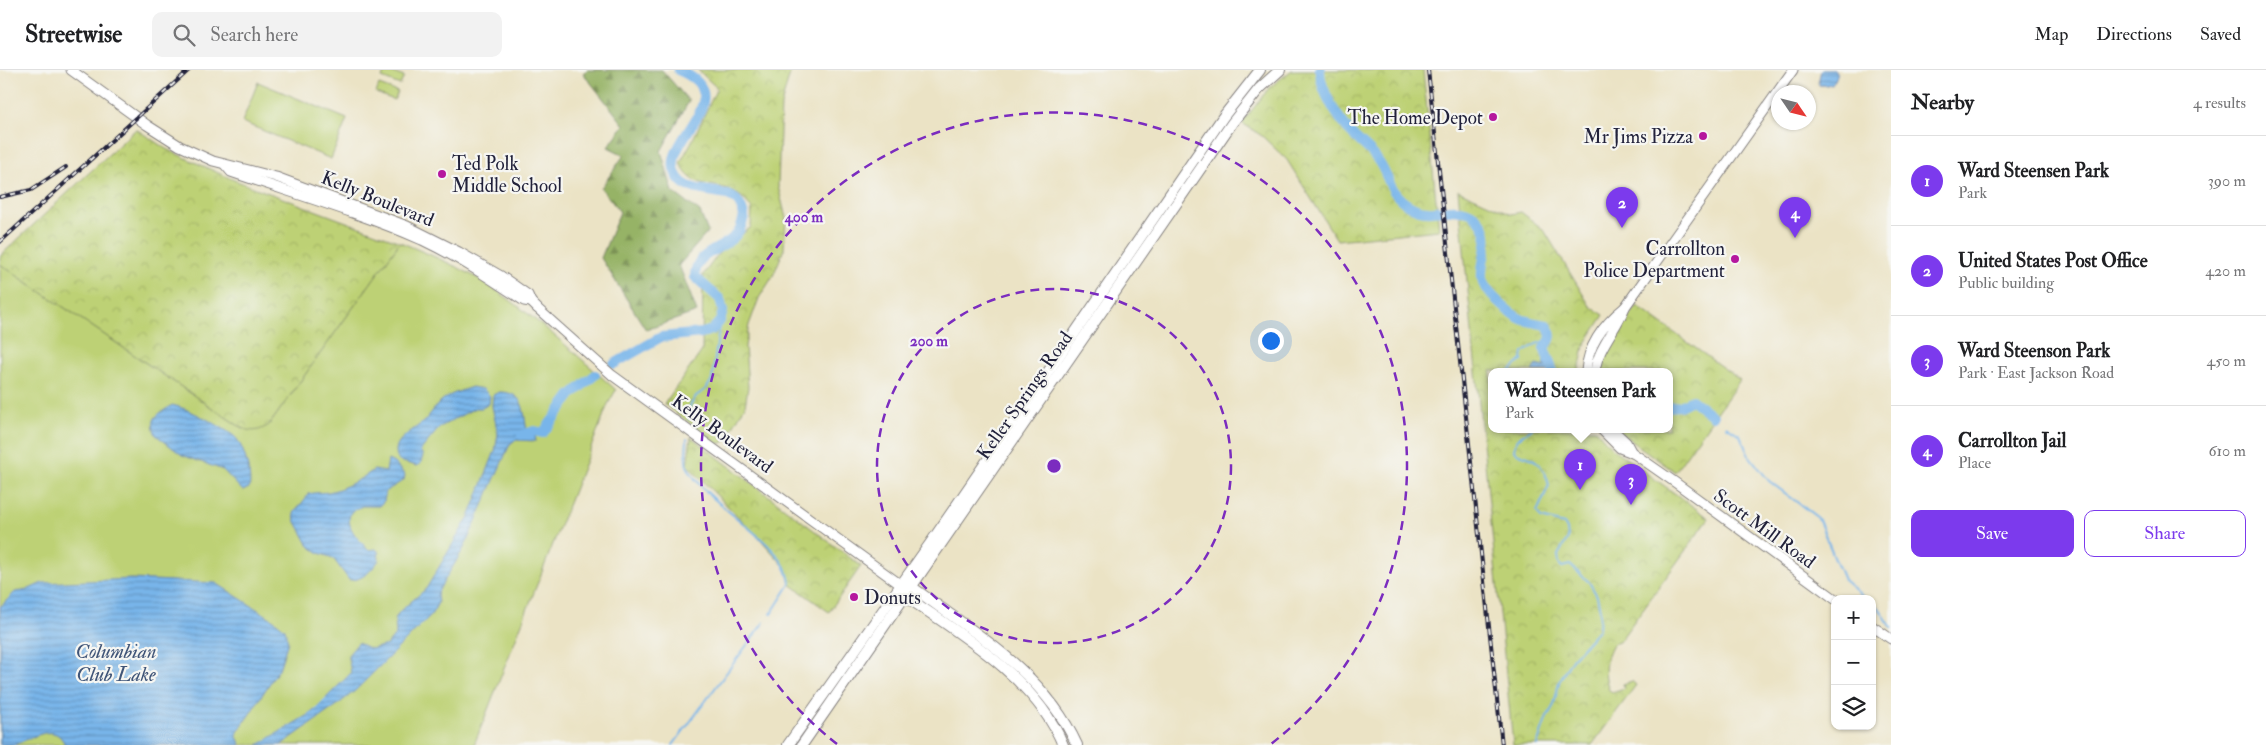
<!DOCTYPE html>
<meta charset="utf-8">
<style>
:root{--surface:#fff;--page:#f2f2f2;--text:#202124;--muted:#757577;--line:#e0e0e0;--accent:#7c3aed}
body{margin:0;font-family:"IM FELL Double Pica",serif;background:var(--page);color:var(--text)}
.controls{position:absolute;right:15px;bottom:15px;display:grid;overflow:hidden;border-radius:10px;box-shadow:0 1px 4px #0004}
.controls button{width:45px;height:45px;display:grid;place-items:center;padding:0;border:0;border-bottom:1px solid var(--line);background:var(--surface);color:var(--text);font:25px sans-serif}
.compass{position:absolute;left:1771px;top:15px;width:45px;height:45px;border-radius:50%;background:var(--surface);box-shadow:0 1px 4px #0004;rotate:125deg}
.you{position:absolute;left:1270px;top:270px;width:18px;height:18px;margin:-12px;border:4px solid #fff;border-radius:50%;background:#1a73e8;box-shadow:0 0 0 8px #1a73e833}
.badge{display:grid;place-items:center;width:32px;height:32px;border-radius:50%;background:var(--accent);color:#fff;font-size:16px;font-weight:700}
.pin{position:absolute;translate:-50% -41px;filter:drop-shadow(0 1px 2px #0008)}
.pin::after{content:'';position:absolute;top:26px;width:18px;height:15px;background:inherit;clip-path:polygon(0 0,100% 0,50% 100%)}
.popup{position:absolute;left:1488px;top:298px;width:185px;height:65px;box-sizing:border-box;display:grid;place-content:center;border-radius:10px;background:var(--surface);filter:drop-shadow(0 1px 4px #0005);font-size:16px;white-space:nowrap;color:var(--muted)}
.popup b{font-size:19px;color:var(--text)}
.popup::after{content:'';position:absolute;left:50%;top:100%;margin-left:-10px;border:10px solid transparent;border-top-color:var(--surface)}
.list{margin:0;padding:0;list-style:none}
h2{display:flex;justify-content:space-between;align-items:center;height:65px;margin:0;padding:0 20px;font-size:21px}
h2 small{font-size:16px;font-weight:400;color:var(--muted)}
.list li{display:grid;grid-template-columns:32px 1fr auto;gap:15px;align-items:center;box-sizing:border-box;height:90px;padding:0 20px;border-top:1px solid var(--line)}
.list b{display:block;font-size:19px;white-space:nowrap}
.list p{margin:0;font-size:16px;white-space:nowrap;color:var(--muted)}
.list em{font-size:16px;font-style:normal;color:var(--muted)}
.actions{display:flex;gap:10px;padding:15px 20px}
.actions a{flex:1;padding:11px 0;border:1px solid var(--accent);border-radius:10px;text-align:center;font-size:18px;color:var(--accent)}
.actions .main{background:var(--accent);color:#fff}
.icon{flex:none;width:28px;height:28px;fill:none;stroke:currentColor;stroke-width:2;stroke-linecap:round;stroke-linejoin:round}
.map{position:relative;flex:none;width:1891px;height:675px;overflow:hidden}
header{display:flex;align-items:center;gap:30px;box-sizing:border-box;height:70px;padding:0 25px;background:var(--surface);border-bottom:1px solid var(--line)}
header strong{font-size:24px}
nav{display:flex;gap:28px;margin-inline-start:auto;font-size:18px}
.search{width:350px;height:45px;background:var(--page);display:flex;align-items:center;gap:12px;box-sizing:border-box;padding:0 18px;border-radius:10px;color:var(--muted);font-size:19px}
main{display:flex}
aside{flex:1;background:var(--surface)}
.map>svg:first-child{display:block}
</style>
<header>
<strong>Streetwise</strong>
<div class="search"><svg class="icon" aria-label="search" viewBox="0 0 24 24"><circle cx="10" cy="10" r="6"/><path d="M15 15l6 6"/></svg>Search here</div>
<nav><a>Map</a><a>Directions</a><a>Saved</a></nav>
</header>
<main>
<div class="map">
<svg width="1891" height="675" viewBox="0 0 1891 675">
<defs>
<pattern id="forest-firs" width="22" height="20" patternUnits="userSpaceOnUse" patternTransform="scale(1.25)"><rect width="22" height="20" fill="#96b366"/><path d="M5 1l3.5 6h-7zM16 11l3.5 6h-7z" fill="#7a9155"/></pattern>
<pattern id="park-crowns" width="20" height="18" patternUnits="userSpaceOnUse" patternTransform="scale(1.25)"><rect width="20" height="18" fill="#bdd174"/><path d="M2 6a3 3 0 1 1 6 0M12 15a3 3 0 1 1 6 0" fill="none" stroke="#a2b365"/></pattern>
<pattern id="water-rules" width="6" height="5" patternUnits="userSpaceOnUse" patternTransform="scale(1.25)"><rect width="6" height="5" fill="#78b5ea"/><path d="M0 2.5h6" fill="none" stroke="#6293bf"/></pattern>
</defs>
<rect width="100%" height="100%" fill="#f6f6f2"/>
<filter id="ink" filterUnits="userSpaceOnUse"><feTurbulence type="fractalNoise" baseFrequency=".02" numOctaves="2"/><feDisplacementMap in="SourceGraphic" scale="10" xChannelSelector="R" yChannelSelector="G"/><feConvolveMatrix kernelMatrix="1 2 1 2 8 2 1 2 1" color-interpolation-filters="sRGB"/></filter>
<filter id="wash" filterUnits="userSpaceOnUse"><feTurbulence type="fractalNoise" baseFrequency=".0096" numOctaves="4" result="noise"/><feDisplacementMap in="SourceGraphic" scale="20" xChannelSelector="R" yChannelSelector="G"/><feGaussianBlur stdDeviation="1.12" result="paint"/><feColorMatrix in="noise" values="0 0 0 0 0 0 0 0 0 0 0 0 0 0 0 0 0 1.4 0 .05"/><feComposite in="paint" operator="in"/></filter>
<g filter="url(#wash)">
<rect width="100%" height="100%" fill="#ebe3c5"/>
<g fill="#bdd174" stroke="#707a58">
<polygon points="385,0 404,7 400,15 382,8"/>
<polygon points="258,12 347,49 331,89 242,52"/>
<polygon points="379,15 398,22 394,30 376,23"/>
<path d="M400,172C433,186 466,199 496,220C539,250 577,285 616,320L608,334L474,675H0V194L239,356L269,355Z"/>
</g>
<polygon fill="url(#forest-firs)" stroke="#5c6a50" points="587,0 662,0 689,31 661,81 673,122 700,142 708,162 679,195 697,242 646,260 601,188 620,142 601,118 624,85 608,77 624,55 583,3"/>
<g fill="url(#park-crowns)" stroke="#707a58">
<path d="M698,0H791L781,35L778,116L786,148L784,179L773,206L759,228L749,255L745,276L748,317L745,336L724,372L718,374L664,334L702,281L703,205L719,183L751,157L752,138C747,133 743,127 737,124C715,109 694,123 680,93L692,71L717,18Z"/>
<polygon points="1292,0 1423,0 1439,160 1337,170 1287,90 1262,66 1242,53 1269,18"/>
<path d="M136,59L166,79L234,110L400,172L269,355C258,362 250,363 239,356L0,194V186Z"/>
<path d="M1458,120L1511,144L1521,142L1544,160L1590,236L1604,245L1584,276L1579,301H1491V359H1595L1613,379L1709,448L1619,572L1613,574C1604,590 1603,603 1609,620L1612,622L1624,618L1623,614L1632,611L1636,615L1592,675H1513Z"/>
<polygon points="1637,236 1740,310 1675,402 1622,364 1618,359 1669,359 1669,301 1601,301 1609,275"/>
<polygon points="691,367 861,496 829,542 790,514 786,498 762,471 687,395"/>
</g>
<g fill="url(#water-rules)" stroke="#4d6c92">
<path d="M1821,0H1834L1837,4C1836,14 1828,16 1819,15L1818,13Z"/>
<polygon points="1547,287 1556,301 1532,301 1536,295 1545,297 1544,289"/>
<path d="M472,317L483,319L490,326L489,334L482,338H475L440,357L420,381L423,385L421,393L417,396L399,391C388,372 410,363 422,353C429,347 434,338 440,332C449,324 461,321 472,317Z"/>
<path d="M499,322C526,322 523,341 527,361H534L536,371L515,370L510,374L464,478L440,518L437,525L438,533L431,545L356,620L336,636L281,675H258L311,643L351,603L348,585L358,573L371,579L387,575L396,564L395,549L400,541L426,519L470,445L495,381L498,364L492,336L493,325Z"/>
<path d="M172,335C188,338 221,356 234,366C243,373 253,408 249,418L243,421L223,400L182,385L156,365C148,346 160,344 172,335Z"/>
<path d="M388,390L394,393L405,405L404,410L386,421L384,431L379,436H362L351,442C344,457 359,469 368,480L376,479L378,481L379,490C372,500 362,511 349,510L333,488L319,483L309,476L295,450L294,443L309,424C316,422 323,423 329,422C346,418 361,409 374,400L386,402Z"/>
<path d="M132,509L216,513L274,550L285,559L288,572L279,599L236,665L241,675H65C56,651 33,668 16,674C11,675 5,675 0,675V537L15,522L27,520L42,513Z"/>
</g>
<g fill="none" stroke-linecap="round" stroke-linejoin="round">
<g stroke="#78b5ea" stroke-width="2">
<polyline points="1510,301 1522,290 1523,283 1536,274 1551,270"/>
<polyline points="689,349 690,336 696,326 706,319 712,310 720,251"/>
<polyline points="1726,356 1740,365 1748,384 1769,411 1818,448 1844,510 1866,529"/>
<path d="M1532,359C1523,366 1515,367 1514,381C1520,385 1522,385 1528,387C1541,391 1546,404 1549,415L1537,442L1541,448L1564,454L1567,459L1568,468L1558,485L1559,494L1562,497L1570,495L1589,512L1597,526L1600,540L1599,559L1572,589L1559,612L1554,635L1547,647L1537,675"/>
<path d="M687,369C687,377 684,390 687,396C707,438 787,471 790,514L771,544"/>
<polyline points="1872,533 1880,539 1891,557"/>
<polyline points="673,675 764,552"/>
</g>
<g stroke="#78b5ea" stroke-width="10">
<path d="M1320,0C1320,21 1338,48 1352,64C1359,72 1369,78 1376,88C1392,108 1386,124 1414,138C1434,148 1461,129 1479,150C1495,168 1480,188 1482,208C1483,220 1510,244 1521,249C1528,252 1538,253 1547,255C1553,266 1552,269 1544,278L1553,301"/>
<path d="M614,294L661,267L702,263L712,260L720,251L723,241L720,229L695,207C695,182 718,182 734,167C740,162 742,154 744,146C743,142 741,136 738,132C724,114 682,130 674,99C667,67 741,25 678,0"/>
<polyline points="1669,337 1680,336 1692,330 1713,346"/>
<polyline points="522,365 534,361 543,363 571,325 595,305"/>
</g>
</g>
</g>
<g filter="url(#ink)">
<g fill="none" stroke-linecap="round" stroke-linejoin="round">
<defs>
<g id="minor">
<polyline points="71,0 147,55 180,76 213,91 276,107 407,156 459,182 501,206 528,225 531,232 538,239 612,305 901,515"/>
<path d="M225,95L231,102C295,124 360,143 422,170C458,187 491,209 524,231L531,232"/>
<path d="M1586,301C1588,274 1605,253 1625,237"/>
<path d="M1595,301C1598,277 1617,259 1625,237L1793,0"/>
<polyline points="1601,359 1620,378 1633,383 1676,413 1835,529"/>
<polyline points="1612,359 1626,372 1632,383"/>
<polyline points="1872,556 1891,569"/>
</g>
<g id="major">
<path d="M907,516L912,517C974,563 1044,602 1077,675"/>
<path d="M903,520L905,526C961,564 1037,610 1063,675"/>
<polyline points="788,675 932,471 1223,47 1260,0"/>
<polyline points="802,675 1232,53 1259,19 1280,0"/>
</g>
</defs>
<use href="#minor" stroke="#868280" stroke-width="11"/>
<use href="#major" stroke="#868280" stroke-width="12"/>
<use href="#minor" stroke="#fff" stroke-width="9"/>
<use href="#major" stroke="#fff" stroke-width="10"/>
<defs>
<g id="rail">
<polyline points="1428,0 1502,675"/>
<polyline points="0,127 31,120 66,97"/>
<polyline points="0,172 189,0"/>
</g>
</defs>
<use href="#rail" stroke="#22223b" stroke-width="4"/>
<use href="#rail" stroke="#f6f6f2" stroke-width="2" stroke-dasharray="5.5" stroke-linecap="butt"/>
</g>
</g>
<g fill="none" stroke="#7b2cbf" stroke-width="2.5" stroke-dasharray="9 6">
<circle cx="1054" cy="396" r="177"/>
<path d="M837 674A353 353 0 1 1 1271 674"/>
</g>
<g fill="#b5179e" stroke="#f6f6f2" stroke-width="2">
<circle cx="1493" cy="47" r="5"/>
<circle cx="1703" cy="66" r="5"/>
<circle cx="442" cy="104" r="5"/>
<circle cx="1735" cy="189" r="5"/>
<circle cx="854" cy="527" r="5"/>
</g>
<g text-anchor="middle" stroke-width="4.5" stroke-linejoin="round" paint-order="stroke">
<g font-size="19" fill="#22223b" stroke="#f6f6f2" text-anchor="end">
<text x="1483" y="54">The Home Depot</text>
<text x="1693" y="73">Mr Jims Pizza</text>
<text x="452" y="100" text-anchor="start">Ted Polk<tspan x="452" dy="22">Middle School</tspan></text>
<text x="1725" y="185">Carrollton<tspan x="1725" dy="22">Police Department</tspan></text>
<text x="864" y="534" text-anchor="start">Donuts</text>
</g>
<g font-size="19" fill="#22223b" stroke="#f6f6f2">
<text transform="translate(378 128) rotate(22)" y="7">Kelly Boulevard</text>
<text transform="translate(1024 325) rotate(-55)" y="7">Keller Springs Road</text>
<text transform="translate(723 363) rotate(36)" y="7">Kelly Boulevard</text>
<text transform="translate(1765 458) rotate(36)" y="7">Scott Mill Road</text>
</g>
<g font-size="20" font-style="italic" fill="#405578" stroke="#f6f6f2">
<text x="116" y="588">Columbian<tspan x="116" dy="23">Club Lake</tspan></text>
</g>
</g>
<circle cx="1054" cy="396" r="8" fill="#7b2cbf" stroke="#f6f6f2" stroke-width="2.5"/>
<g font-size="15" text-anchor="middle" font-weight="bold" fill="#7b2cbf" stroke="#f6f6f2" stroke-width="4.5" stroke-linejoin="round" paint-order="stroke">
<text x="804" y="152">400 m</text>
<text x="929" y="276">200 m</text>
</g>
</svg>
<div class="controls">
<button>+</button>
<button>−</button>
<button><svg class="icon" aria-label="layers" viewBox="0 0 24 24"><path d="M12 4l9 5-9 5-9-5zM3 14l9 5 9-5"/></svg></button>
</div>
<svg class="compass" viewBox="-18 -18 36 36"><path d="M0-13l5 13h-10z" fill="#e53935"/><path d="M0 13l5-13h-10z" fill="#757577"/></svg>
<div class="you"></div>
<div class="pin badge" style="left:1580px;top:420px">1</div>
<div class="popup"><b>Ward Steensen Park</b>Park</div>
<div class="pin badge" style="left:1622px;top:158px">2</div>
<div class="pin badge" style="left:1631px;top:435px">3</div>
<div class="pin badge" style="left:1795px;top:168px">4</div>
</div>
<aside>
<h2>Nearby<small>4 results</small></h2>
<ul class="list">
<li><span class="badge">1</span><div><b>Ward Steensen Park</b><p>Park</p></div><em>390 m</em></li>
<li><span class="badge">2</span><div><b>United States Post Office</b><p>Public building</p></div><em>420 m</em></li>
<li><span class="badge">3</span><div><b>Ward Steenson Park</b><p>Park · East Jackson Road</p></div><em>450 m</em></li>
<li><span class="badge">4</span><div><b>Carrollton Jail</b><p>Place</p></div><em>610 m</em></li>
</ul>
<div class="actions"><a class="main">Save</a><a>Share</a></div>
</aside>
</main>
